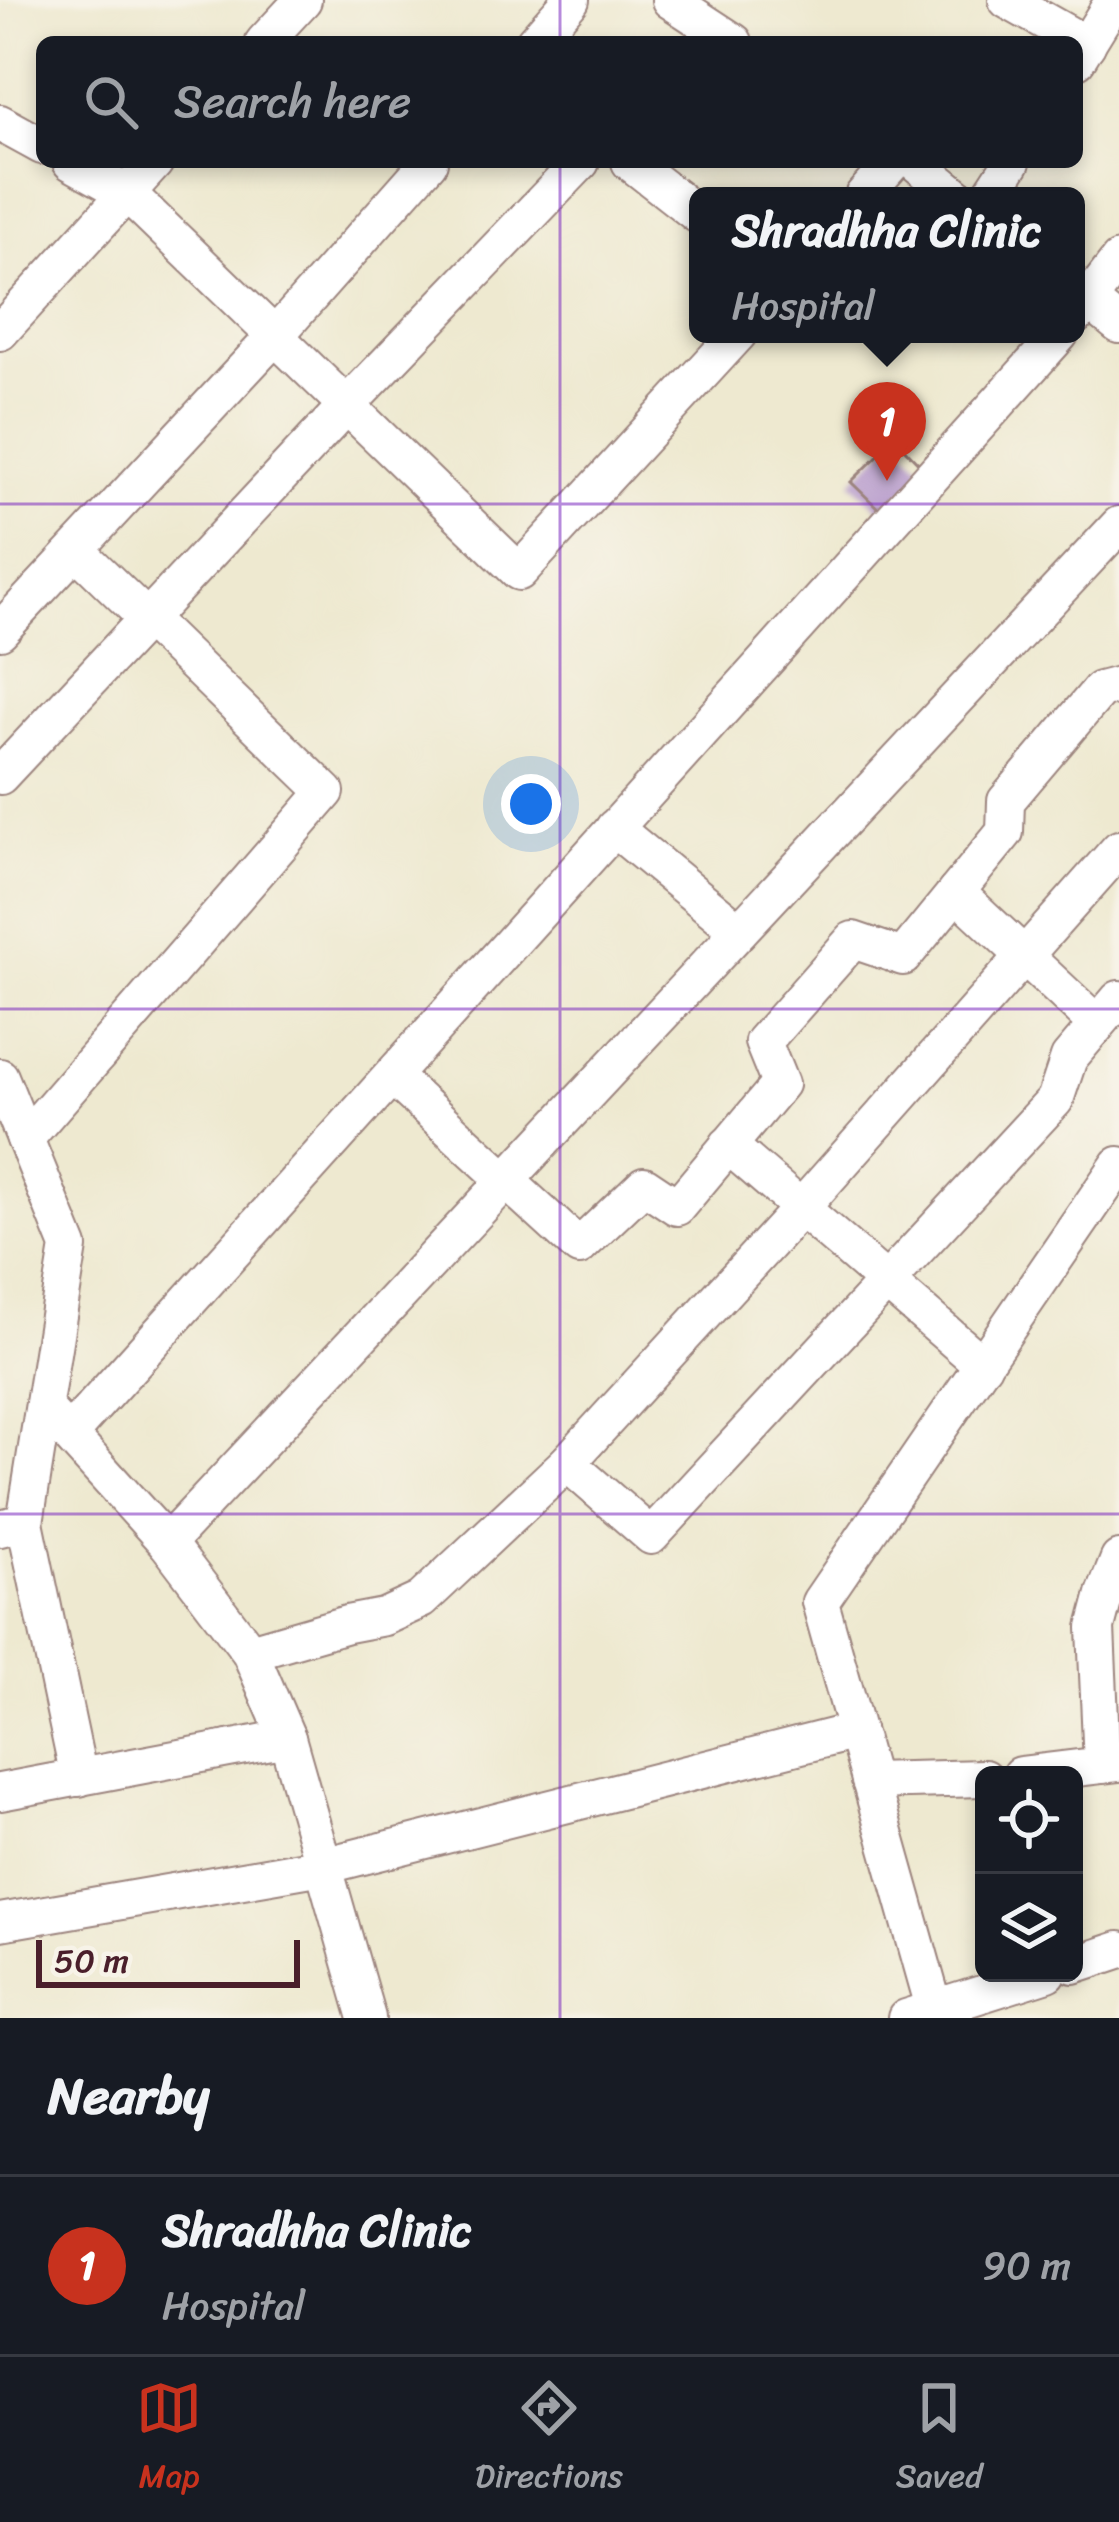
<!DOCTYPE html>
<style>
:root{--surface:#171b24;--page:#20242c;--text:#f1f3f6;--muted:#9ea1a6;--line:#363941;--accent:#c8321e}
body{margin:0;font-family:Sriracha,sans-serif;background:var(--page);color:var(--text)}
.controls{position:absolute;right:36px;bottom:36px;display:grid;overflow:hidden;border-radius:18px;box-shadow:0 6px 18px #0003}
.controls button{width:108px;height:108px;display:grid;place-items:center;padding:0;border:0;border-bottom:3px solid var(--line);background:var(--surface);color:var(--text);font:60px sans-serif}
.scale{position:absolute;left:36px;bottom:30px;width:264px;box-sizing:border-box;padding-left:12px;border:6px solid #4a1f2b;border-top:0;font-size:33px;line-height:42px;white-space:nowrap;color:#4a1f2b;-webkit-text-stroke:9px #f7f3e8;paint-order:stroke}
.you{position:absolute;left:531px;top:804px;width:42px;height:42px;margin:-30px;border:9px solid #fff;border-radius:50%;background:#1a73e8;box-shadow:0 0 0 18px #1a73e833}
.badge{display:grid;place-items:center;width:78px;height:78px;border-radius:50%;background:var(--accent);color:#fff;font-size:39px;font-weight:700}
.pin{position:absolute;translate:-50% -99px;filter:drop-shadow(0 3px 6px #0008)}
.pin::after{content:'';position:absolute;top:63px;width:42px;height:36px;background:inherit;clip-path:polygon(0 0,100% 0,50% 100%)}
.popup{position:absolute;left:689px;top:187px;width:396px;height:156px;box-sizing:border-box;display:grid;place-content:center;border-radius:18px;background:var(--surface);filter:drop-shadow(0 3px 9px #0005);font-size:39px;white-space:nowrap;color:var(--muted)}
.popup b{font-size:45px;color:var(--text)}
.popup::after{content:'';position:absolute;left:50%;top:100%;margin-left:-24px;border:24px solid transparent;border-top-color:var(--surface)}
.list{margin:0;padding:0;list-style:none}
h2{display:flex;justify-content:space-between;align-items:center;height:156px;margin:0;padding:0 48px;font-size:51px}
h2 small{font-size:39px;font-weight:400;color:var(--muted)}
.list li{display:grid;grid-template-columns:78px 1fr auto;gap:36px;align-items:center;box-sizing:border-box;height:180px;padding:0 48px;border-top:3px solid var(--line)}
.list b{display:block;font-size:45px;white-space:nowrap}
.list p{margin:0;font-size:39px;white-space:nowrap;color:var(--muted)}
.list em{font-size:39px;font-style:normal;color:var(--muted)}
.icon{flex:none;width:66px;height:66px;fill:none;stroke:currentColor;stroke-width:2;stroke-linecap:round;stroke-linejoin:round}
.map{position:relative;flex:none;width:1119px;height:2018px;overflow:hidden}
.search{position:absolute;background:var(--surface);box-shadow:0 6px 18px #0003;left:36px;right:36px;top:36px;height:132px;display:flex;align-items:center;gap:30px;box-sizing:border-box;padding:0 42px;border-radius:18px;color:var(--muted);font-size:45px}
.sheet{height:336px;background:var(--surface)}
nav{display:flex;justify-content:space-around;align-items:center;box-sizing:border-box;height:168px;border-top:3px solid var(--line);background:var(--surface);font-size:33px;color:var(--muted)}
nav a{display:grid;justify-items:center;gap:6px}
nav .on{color:var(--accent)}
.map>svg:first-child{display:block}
</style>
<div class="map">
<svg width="1119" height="2018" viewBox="0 0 1119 2018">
<rect width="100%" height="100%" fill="#f7f3e8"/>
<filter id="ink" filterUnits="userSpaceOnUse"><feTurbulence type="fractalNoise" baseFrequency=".00833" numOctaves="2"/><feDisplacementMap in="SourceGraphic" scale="24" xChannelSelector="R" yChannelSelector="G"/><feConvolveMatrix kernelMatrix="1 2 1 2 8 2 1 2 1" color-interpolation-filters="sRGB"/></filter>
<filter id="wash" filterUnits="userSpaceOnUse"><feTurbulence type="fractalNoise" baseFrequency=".004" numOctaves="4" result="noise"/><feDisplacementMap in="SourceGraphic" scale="48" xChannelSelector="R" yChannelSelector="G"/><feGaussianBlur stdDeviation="2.7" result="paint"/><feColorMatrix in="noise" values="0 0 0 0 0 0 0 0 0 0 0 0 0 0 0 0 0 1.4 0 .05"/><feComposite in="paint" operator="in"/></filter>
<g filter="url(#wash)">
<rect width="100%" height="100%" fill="#eee9d0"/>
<g id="blocks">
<polygon fill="#bea4cf" points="895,439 926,471 883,513 851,482"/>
</g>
</g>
<g filter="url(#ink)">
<use href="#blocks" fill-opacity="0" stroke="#9c847e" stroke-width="3"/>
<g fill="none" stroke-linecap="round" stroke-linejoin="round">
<defs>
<g id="street">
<polyline points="670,0 734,42"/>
<polyline points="1007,0 1087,45"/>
<polyline points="264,42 303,0"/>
<polyline points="534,42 571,0"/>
<polyline points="1077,60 1114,0"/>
<polyline points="0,123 42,146"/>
<polyline points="71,162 127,193 519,572 738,334"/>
<polyline points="630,162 698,215"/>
<polyline points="915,162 957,196"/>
<polyline points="863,196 893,162"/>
<polyline points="990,196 1012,162"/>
<polyline points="1076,290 1119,325"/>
<polyline points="1076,316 1119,260"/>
<polyline points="0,332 155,162"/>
<polyline points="0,631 275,336 429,162"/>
<polyline points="0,776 347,405 581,162"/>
<polyline points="614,828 739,931"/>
<polyline points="956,892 1097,1024"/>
<polyline points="392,1076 579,1247 644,1185 677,1207 780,1084 763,1042 853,940 903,957 1005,832 1006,801 1100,690 1119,685"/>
<polyline points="0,1077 69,1247 25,1522 0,1528"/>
<polyline points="25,1139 326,792 76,550"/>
<polyline points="728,1145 983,1365"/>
<polyline points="44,1407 167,1543 250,1652 287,1738 367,2018"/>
<polyline points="69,1434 1060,334"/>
<polyline points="567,1463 651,1536 1055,1100 1069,1058 1119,999"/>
<polyline points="25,1522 79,1778"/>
<polyline points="167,1543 1119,525"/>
<polyline points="250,1652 347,1624 384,1617 421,1600 567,1463 801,1208 1119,849"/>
<polyline points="1102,1765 1096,1628 1105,1594 1119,1559"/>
<polyline points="1020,1775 1119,1763"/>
<polyline points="870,1781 984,1778"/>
<polyline points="0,1792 287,1738"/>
<polyline points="0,1922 323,1866 856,1731"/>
<polyline points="1074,1965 1119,1950"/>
<polyline points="906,2018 1048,1973"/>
<polyline points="937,2018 820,1602 1119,1165"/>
</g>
</defs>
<use href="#street" stroke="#9c847e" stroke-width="40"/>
<use href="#street" stroke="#fff" stroke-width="36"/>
</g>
</g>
<path fill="none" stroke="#7b2cbf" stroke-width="3" stroke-opacity="0.55" d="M560,0V42M560,162V2018M0,504H1119M0,1009H1119M0,1514H1119"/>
</svg>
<div class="controls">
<button><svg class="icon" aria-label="locate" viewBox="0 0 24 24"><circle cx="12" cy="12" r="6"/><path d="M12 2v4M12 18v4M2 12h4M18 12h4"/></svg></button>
<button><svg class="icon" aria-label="layers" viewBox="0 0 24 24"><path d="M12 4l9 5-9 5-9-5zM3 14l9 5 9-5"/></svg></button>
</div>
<div class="scale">50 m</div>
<div class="you"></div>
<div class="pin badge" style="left:887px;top:481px">1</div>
<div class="popup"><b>Shradhha Clinic</b>Hospital</div>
<div class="search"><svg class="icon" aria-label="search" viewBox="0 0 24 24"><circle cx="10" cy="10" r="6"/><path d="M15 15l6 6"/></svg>Search here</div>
</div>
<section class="sheet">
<h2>Nearby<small></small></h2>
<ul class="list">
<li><span class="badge">1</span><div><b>Shradhha Clinic</b><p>Hospital</p></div><em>90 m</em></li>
</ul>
</section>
<nav>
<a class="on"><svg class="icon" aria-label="map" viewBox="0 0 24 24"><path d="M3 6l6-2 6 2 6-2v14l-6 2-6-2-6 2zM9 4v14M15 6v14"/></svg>Map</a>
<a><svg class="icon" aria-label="directions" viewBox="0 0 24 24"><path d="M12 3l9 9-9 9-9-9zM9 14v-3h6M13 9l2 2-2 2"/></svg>Directions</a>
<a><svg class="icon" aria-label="saved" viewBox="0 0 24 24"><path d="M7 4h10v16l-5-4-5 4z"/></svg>Saved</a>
</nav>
